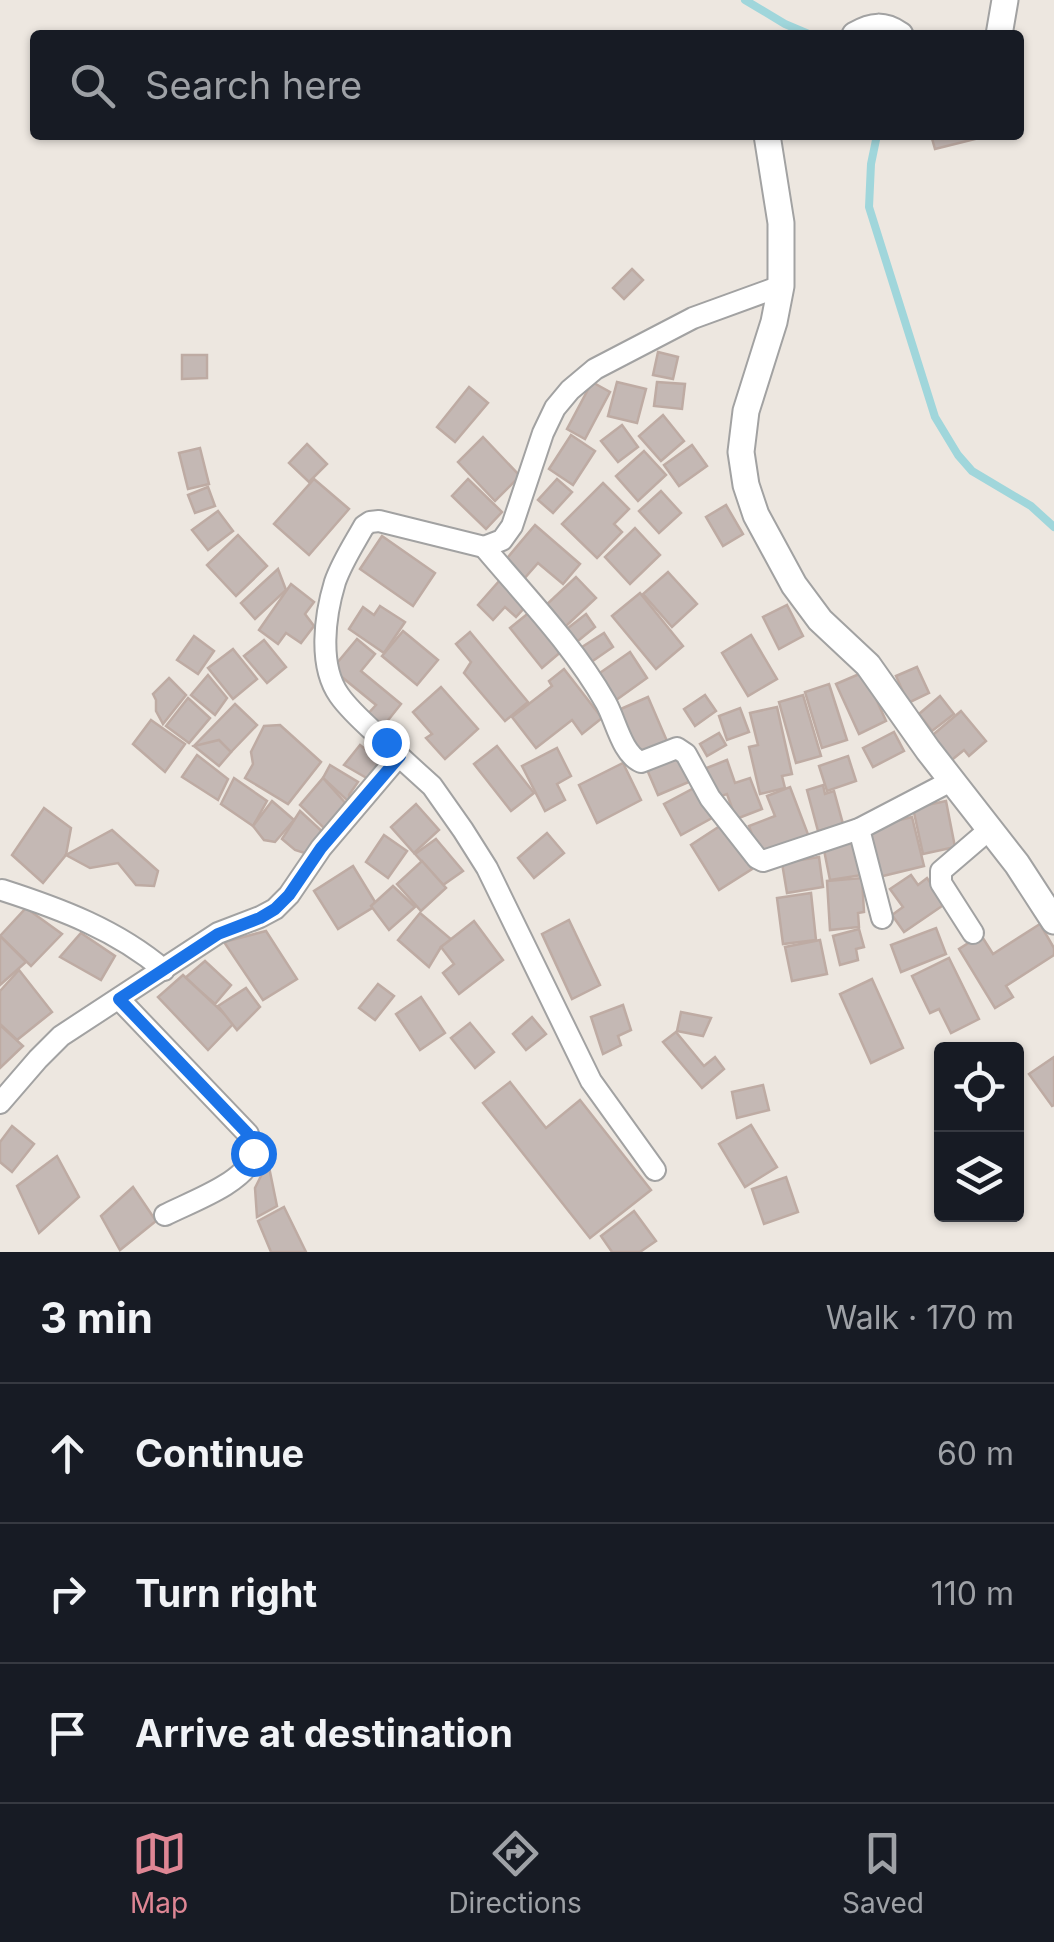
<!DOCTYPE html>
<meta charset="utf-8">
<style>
:root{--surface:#171b24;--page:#242831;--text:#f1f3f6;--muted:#9ea1a6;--line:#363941;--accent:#de8694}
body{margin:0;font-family:Inter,sans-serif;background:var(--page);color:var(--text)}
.controls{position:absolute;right:30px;bottom:30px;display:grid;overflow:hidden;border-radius:10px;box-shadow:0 2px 8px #0004}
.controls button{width:90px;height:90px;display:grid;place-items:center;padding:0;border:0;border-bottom:2px solid var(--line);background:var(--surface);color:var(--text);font:50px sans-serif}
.stop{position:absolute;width:30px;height:30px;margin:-22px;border:8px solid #1a73e8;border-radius:50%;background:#fff}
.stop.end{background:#1a73e8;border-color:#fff;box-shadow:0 2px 10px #0008}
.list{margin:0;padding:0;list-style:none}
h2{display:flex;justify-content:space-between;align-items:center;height:130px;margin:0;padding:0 40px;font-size:42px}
h2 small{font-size:32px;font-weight:400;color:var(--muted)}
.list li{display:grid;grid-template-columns:65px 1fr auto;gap:30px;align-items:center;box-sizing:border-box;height:140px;padding:0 40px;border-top:2px solid var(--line)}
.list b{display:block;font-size:38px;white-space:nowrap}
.list em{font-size:32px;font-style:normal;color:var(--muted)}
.icon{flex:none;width:55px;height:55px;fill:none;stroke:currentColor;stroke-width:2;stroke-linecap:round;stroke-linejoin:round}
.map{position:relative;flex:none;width:1054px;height:1252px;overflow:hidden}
.search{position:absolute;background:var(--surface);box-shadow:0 2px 8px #0004;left:30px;right:30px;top:30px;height:110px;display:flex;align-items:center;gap:25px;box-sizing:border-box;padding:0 35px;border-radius:10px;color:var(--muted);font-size:38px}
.sheet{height:550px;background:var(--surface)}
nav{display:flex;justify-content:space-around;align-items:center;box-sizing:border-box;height:140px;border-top:2px solid var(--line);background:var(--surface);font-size:28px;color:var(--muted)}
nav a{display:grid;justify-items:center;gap:5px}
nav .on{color:var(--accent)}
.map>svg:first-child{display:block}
</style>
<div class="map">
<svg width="1054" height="1252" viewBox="0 0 1054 1252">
<rect width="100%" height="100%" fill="#ede7e0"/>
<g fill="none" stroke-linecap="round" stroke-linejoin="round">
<g stroke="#a0d6db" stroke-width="8">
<polyline points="745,0 785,24 811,35"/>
<polyline points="877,135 871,164 869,207 935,417 958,455 972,471 1031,506 1054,527"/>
</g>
</g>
<g fill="#c4b8b4" stroke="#beaba3" stroke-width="2.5">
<polygon points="931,135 983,135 983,137 935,149"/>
<polygon points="632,269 643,280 624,299 613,288"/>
<polygon points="658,352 678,357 673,379 653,375"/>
<polygon points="182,355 207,355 207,378 182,379"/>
<polygon points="592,382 610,392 585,439 567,429"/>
<polygon points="617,382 646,389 637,423 608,416"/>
<polygon points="657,382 685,384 682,409 654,406"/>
<polygon points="469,387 488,403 455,442 437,427"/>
<polygon points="663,415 684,441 661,461 639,436"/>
<polygon points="622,425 638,447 618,462 601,441"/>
<polygon points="571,435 595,451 573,485 549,469"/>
<polygon points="483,437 520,476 495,501 458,462"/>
<polygon points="307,444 327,464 309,482 289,463"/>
<polygon points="692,445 707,466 679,486 664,465"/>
<polygon points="200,448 209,484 188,489 179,453"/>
<polygon points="644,451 666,475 638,501 616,476"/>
<polygon points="314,479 349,509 309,555 274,524"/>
<polygon points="468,479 502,512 486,529 452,496"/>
<polygon points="557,479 572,492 553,513 538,500"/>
<polygon points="603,483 629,509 614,524 622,532 597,558 562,524"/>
<polygon points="208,487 215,506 195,513 188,495"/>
<polygon points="661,491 681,513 659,533 639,511"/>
<polygon points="726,505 743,534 723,546 706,517"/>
<polygon points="218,511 233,531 208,550 192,530"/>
<polygon points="535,525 580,564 563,584 538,563 523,580 503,563"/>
<polygon points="635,528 660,555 630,584 605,557"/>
<polygon points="238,535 267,566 236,596 207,565"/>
<polygon points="382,536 435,573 413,606 360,569"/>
<polygon points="278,569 286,590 255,619 241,603"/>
<polygon points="668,572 697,604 672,627 643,594"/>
<polygon points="576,577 596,598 565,627 545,606"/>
<polygon points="500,580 527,605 516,617 505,607 493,620 478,605"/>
<polygon points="291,584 314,602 305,614 314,626 301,643 286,633 278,644 259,630"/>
<polygon points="640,593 683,646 656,669 612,616"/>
<polygon points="787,605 803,636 779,649 763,617"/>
<polygon points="380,606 405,622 384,653 349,629 363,607 374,615"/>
<polygon points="531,611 563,650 542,668 510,628"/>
<polygon points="586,614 595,627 573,645 563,632"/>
<polygon points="403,631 438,660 417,685 382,656"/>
<polygon points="470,632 528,702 505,721 464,673 471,662 456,644"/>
<polygon points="604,633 613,647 584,667 574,652"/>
<polygon points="751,635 777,679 748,696 722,653"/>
<polygon points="194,636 214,651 198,674 177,660"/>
<polygon points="357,639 375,654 361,671 401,704 381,729 366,716 376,705 332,669"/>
<polygon points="264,640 286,667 267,683 244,656"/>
<polygon points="233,649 257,679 233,699 208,668"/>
<polygon points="630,652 647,678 612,703 594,677"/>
<polygon points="917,667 929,693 908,703 896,676"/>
<polygon points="564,669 602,718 582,734 572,720 536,748 512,717 552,686 549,681"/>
<polygon points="864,672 886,721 859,734 836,684"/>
<polygon points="208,675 227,698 215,715 191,695"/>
<polygon points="169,678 186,695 163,724 156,711 156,700 153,694"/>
<polygon points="829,684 847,740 822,748 805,692"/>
<polygon points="441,687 478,729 445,759 426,738 432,734 413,712"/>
<polygon points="705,695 716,711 695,726 684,709"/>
<polygon points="803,695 821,756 796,763 779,702"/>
<polygon points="940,696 954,714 932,731 919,714"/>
<polygon points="648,697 667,741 633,756 614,712"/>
<polygon points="188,698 210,718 189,743 166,726"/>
<polygon points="235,704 257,725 231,752 194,746"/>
<polygon points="777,707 792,774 782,776 785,788 760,794 749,747 758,745 750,713"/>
<polygon points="740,708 749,732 727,740 719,716"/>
<polygon points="961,711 986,741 969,756 964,750 948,763 928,739"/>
<polygon points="151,720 185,744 165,772 133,744"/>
<polygon points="280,725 321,762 288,804 245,778 253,764 251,752 264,726"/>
<polygon points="894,732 904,751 873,767 863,748"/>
<polygon points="719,733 726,745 707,756 700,744"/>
<polygon points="219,740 231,752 219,766 194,746"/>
<polygon points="360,745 385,765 370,780 344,765"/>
<polygon points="497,746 534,793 511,811 474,764"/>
<polygon points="557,748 571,776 557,784 565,800 545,811 522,766"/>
<polygon points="678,751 691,781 658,795 645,765"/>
<polygon points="197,755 228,779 218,800 182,777"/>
<polygon points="848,756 856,781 827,791 819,766"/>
<polygon points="727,760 735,783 750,778 762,809 736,819 727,794 715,798 704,769"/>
<polygon points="623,763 641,800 597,823 579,785"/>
<polygon points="330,765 358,782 349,795 349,802 323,778"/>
<polygon points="234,778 267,801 253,826 221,804"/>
<polygon points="323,778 348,806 326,830 300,805"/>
<polygon points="823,785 825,794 834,791 843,824 818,831 807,790"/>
<polygon points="696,787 712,818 681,835 664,804"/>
<polygon points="790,787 809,837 760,857 749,826 775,816 767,796"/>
<polygon points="272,801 294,820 275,842 264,840 253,826"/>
<polygon points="946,801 955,847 923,854 913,808"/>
<polygon points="416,804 439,830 414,853 391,827"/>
<polygon points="44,808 71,828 66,855 43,883 12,855"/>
<polygon points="300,811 326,835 308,854 295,850 282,839"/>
<polygon points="912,817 924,866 879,877 867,828"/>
<polygon points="723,824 752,869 719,890 691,845"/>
<polygon points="112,830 158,871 154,886 136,885 118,863 90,868 66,855"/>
<polygon points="547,833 564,853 534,878 518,858"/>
<polygon points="384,835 407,851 388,878 366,862"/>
<polygon points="856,837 862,875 830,880 823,845"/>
<polygon points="436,839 463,871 443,885 415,854"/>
<polygon points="819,857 823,887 787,893 782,863"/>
<polygon points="422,861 446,888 421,911 397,884"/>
<polygon points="353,866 377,905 338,929 314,891"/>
<polygon points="911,875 918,885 927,878 945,904 904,932 892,915 903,907 890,889"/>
<polygon points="862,878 864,912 858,913 859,927 830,930 827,881"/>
<polygon points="393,886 415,907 389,930 371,906"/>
<polygon points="811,893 816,940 783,944 777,898"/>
<polygon points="26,908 62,934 31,966 0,936"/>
<polygon points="420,913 452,940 441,947 429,967 398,940"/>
<polygon points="569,920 600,985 572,999 542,934"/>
<polygon points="474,921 503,960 459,994 443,973 454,964 441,947"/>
<polygon points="1040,924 1054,948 1054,955 1006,986 1013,997 995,1008 959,949 981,935 993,954"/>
<polygon points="936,928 946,954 901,972 891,945"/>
<polygon points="859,929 864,947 856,949 858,960 840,965 833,936"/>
<polygon points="266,931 297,979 263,1000 224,942"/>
<polygon points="81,933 115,956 101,980 60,957"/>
<polygon points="0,936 26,962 0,985"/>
<polygon points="820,940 827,974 792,981 785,947"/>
<polygon points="949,958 979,1019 951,1033 939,1009 930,1013 912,976"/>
<polygon points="205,961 231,985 215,1004 185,978"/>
<polygon points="19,970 52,1012 17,1040 0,1024 0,991"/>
<polygon points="183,975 234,1023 208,1050 158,997"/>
<polygon points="872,979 903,1048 871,1063 840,994"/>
<polygon points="378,984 394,996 375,1020 359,1008"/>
<polygon points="246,988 260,1007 237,1030 218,1006"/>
<polygon points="421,997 445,1033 420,1050 396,1014"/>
<polygon points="623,1005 631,1030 618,1036 621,1045 603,1054 591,1017"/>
<polygon points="681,1012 711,1018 703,1036 677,1031"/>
<polygon points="532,1017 546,1034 526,1050 513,1034"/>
<polygon points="470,1023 494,1052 475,1068 451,1038"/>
<polygon points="0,1025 23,1046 0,1068"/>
<polygon points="676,1032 704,1066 715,1057 724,1069 702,1088 663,1042"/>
<polygon points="1054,1057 1054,1105 1052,1106 1029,1074"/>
<polygon points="510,1082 546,1128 580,1100 651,1190 590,1238 483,1103"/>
<polygon points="763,1085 769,1110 737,1118 732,1092"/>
<polygon points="751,1125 777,1167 745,1187 719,1144"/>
<polygon points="12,1126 34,1144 12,1172 0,1162 0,1142"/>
<polygon points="57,1156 79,1197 39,1233 17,1186"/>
<polygon points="268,1162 277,1206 257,1217 255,1188"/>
<polygon points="786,1177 798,1212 764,1224 752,1189"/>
<polygon points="133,1187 156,1221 120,1250 101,1216"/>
<polygon points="284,1207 306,1252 271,1252 258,1221"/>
<polygon points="634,1211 656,1241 640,1252 612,1252 601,1236"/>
</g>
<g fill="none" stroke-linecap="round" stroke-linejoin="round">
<defs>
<g id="minor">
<path d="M484,547C527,598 573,645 606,703C616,721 622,754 641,762L677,748L686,754L710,798L757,858L763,861L859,829L951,781"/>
<polyline points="399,756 432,786 463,830 487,868 591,1081 655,1170"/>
<polyline points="859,829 882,918"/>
<path d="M2,890C61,909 117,930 164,970"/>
<polyline points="973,933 941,883 941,871 990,829"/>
<path d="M119,999L248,1134C250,1142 253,1149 252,1157C245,1183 188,1203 165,1215"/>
<path d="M0,1103L38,1059L61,1036L218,933L260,917L275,909L289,895L321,848L399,756C380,735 355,718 339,695C318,665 325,615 335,582C342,562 354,544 364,526L370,522L379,521L484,547L502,540L512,526L543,433L555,408L570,390L595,369L693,318L781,286"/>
</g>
<g id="tertiary">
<path d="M855,35C872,25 884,24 900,35"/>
<polyline points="999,35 1005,0"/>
<polyline points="767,135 781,223 781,286 774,322 746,411 741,452 746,485 756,515 794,585 820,620 868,665 928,750 1017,864 1054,921"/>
</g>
</defs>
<use href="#minor" stroke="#a2a2a2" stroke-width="24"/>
<use href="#tertiary" stroke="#a2a2a2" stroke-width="29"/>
<use href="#minor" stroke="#fff" stroke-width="20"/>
<use href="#tertiary" stroke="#fff" stroke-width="25"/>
</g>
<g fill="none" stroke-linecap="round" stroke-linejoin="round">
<polyline stroke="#1a73e8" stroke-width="12" points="253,1153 248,1134 119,999 218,934 260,918 275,909 289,895 321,848 400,756 386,742"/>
</g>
</svg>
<div class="controls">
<button><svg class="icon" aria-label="locate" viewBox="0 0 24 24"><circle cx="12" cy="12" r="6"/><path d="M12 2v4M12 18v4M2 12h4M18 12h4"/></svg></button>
<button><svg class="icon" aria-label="layers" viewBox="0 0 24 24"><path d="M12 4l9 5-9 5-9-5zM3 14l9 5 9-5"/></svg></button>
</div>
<div class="stop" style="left:253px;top:1153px"></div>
<div class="stop end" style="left:386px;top:742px"></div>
<div class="search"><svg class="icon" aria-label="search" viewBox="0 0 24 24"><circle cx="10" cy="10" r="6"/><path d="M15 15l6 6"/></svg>Search here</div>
</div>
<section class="sheet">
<h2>3 min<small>Walk · 170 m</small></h2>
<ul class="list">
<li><svg class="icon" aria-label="ahead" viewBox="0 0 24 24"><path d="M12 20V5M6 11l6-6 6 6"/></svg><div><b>Continue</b></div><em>60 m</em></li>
<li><svg class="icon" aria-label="right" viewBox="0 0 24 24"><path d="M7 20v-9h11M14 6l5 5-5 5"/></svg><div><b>Turn right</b></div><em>110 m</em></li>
<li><svg class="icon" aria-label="arrive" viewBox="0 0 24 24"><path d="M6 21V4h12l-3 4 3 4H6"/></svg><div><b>Arrive at destination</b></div></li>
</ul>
</section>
<nav>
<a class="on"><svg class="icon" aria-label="map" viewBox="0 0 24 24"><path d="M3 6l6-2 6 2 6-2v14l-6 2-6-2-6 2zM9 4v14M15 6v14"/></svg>Map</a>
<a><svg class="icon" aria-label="directions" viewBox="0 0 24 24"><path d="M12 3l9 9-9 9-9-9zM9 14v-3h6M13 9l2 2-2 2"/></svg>Directions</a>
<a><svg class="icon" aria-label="saved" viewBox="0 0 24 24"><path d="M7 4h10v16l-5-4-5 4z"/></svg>Saved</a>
</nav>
